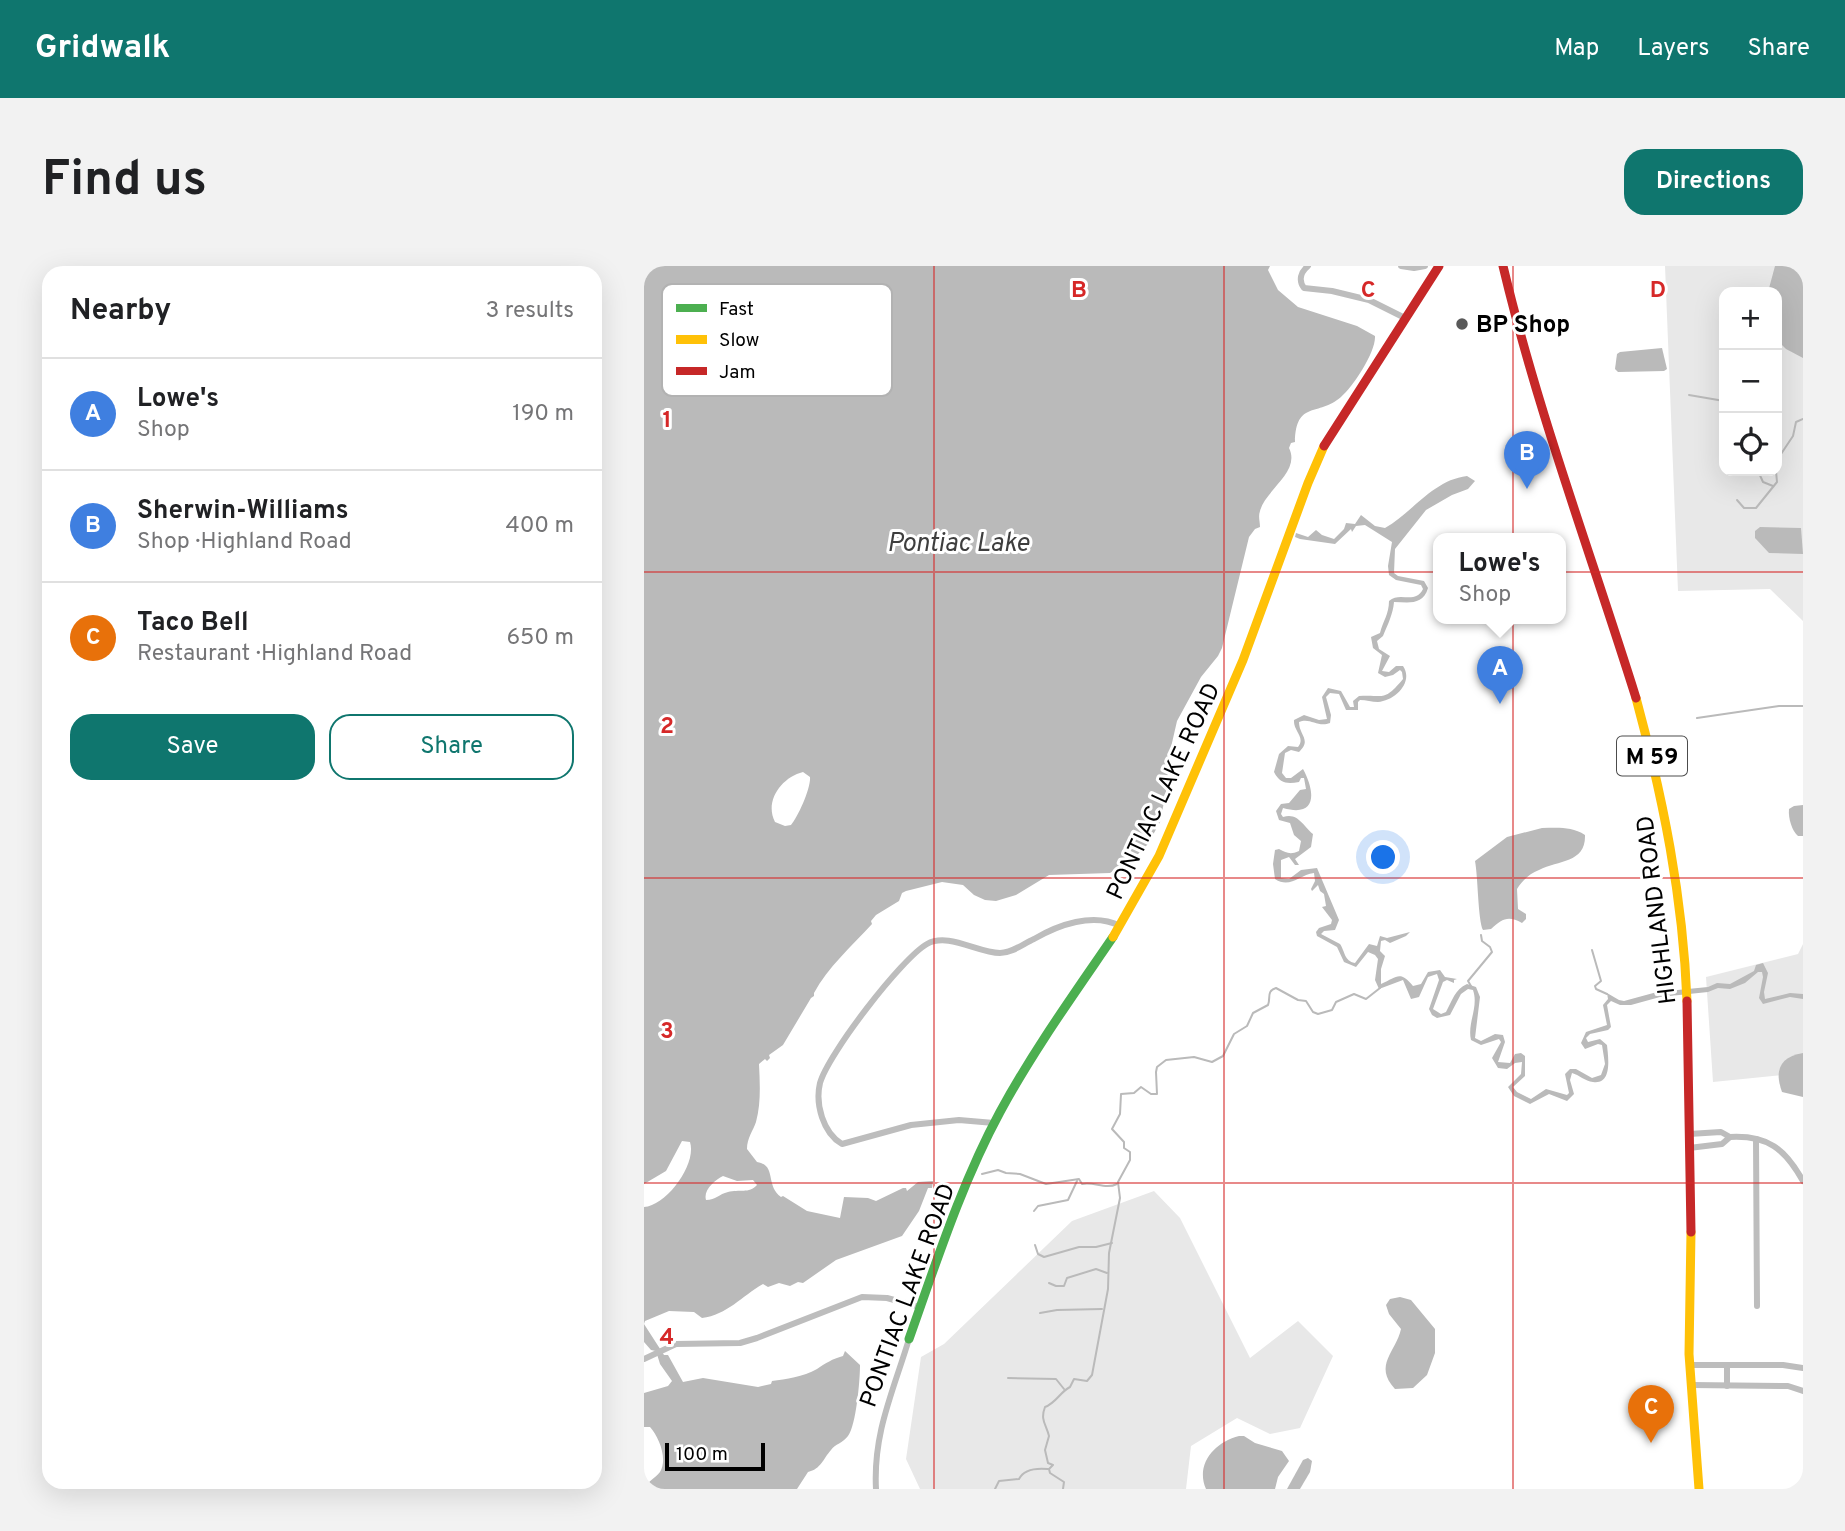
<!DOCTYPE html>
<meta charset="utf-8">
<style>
:root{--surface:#fff;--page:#f2f2f2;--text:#202124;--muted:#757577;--line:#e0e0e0;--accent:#0f766e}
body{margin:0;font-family:Overpass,sans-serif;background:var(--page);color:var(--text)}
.controls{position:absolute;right:21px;top:21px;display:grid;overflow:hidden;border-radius:14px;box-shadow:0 7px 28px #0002}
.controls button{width:63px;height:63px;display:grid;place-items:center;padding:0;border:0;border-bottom:2px solid var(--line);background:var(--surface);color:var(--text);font:35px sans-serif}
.scale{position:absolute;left:21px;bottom:18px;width:100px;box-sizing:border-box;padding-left:7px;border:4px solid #000;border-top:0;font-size:19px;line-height:24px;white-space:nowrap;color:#000;-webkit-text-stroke:5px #fff;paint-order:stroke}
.you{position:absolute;left:740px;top:592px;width:24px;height:24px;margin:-18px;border:5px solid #fff;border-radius:50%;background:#1a73e8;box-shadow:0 0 0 10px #1a73e833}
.badge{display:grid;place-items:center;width:46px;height:46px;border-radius:50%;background:var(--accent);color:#fff;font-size:23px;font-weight:700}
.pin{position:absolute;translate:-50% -58px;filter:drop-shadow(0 2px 4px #0008)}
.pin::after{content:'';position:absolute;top:37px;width:24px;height:21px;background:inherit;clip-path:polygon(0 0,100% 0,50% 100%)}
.popup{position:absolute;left:789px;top:267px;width:133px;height:91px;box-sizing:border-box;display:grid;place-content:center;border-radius:14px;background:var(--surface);filter:drop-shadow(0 2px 5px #0005);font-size:23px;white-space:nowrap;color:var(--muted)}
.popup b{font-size:26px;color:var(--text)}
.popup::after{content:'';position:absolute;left:50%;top:100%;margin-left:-14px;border:14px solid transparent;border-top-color:var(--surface)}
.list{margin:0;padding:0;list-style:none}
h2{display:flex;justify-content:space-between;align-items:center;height:91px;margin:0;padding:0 28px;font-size:30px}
h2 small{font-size:23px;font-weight:400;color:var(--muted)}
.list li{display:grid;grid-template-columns:46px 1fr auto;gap:21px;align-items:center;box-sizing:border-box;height:112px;padding:0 28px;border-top:2px solid var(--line)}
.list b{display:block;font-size:26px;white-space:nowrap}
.list p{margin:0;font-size:23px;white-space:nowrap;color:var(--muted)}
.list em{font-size:23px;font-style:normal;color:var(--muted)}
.actions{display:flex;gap:14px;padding:21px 28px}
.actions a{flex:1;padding:16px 0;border:2px solid var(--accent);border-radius:21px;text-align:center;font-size:24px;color:var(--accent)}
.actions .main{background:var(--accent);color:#fff}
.icon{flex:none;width:38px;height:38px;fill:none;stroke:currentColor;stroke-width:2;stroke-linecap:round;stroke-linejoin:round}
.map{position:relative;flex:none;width:1159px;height:1223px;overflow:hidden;border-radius:21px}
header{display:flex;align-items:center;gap:42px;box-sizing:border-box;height:98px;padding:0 35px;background:var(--accent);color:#fff}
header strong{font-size:33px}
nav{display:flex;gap:38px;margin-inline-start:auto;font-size:24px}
.intro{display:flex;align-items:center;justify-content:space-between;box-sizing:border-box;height:168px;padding:0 42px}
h1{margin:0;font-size:49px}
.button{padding:18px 32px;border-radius:21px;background:var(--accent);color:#fff;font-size:24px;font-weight:700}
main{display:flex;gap:42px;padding:0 42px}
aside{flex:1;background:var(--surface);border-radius:21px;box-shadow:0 7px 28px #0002}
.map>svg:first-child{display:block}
</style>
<header>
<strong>Gridwalk</strong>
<nav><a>Map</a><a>Layers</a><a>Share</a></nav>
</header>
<div class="intro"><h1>Find us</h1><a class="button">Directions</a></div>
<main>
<aside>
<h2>Nearby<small>3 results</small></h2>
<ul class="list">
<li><span class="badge" style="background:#3f7fe0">A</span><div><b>Lowe's</b><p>Shop</p></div><em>190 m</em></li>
<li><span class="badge" style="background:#3f7fe0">B</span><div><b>Sherwin-Williams</b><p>Shop · Highland Road</p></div><em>400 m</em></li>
<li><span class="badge" style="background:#e8710a">C</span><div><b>Taco Bell</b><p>Restaurant · Highland Road</p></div><em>650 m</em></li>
</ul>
<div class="actions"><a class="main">Save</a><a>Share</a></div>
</aside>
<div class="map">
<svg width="1159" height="1223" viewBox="0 0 1159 1223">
<rect width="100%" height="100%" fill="#fff"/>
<g fill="#e8e8e8" fill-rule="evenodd">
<path d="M1021,0H1159V355L1126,323L1034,325ZM1080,26H1133V205H1080Z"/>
<polygon points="1159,678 1159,807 1069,816 1062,711 1154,688"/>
<polygon points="510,925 536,952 606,1092 654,1055 689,1090 656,1162 626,1168 593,1152 547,1180 542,1223 276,1223 262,1193 277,1091 300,1078 428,955"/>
</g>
<g fill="#bababa" fill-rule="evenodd">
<path d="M0,0H626L624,4L634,24L654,41L713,60L731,70C732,86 709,121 697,131C674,151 652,134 651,176L647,177L645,182C657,206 621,224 616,245C614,251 616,255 616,261L611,263L605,271L578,382L574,390L557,411L533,455L525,490L523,521L516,556L504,578L493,589L466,607L405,609L372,629L352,635L341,634L330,629L319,619L298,616L262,625L258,627L255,635L232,649L227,655L228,658C207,681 184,701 170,727V730L167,732L139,779L125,789L126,792L123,795L121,793L115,798C116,818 117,838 112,856C109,865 103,872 103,883L113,896C133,899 121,920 137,931L139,930L163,945L196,952L200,931L224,932L232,935L259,922H262L263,925L274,916L289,915L288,922H284L275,945L258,970L192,994L159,1017L154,1016L146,1020L135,1017L124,1021L119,1018C98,1030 83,1049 58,1052L50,1046L25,1045L1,1055L0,1058L20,1089H24L39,1116L59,1112L114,1121L127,1118L128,1115C142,1113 159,1111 173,1103C182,1097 188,1093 199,1090L201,1085L216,1099C216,1115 212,1159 204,1170C199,1177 191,1178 187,1184C179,1193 177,1203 164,1206L153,1223H1C4,1214 11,1213 16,1206C24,1193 15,1171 6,1161H0V1127L24,1120L28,1115L16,1098L12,1085L7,1084L0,1076V941C23,939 53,898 46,876L38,875L22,905L0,918ZM159,506L166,511C167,522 154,551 147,559L141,560L131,556C120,535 138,511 159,506ZM79,910L93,915L109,914L113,919C105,928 95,923 84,926C75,928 72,934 62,934C59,924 71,914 79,910Z"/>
<polygon points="1131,0 1159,0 1159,92 1142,83 1133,74 1133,26 1124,26"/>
<polygon points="1018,82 1023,103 1020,105 974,106 971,103 973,88 976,86"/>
<path d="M823,210L831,215L824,223L808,229L782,244L751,283L750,307L754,310L780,315L784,322C779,340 764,336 750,336C749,348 744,358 739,370L733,375L735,383L746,390L738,405L745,406L752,400H759C770,416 751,435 734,436C728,436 722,434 716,434L714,436V444H702L695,428L686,427L682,431L687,449L686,457C674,462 666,451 655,456C655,469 668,474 655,486L647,484L641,487L638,507L642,512H647L659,503C671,525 674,552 639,542L637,548L639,551C654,546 659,560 669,568L667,581L651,593L655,599H651L645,591L637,594V612L645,613L657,604L673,602L695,654L691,664L680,665L677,668L696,678C701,685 700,695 711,697L725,678L733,680L736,670L743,672L766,666L762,670L746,677L741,674L737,675L736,685L741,690L737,703V718C753,711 756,704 769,720L777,718L784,706L796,704L801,711L813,713L810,714V717L803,714L799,716L789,743L797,748L802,746C808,735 811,723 823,718L832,721L836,731L831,772L837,775L851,768L859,769L861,776L854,796L866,797L871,788L877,787L881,790V810L869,821L873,826L887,833L902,823L923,829L925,827L921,808L926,803H932L948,812L957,809L961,798L958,779L954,778L941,783L937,777L942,766L963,759L959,739L964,733L963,727L975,734L980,735L1013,726L1064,721L1073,717L1086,718L1110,705L1112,699L1119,697L1124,707L1120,726L1121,733L1146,727L1159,728V733L1146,731L1119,738L1115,732L1119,711L1118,706H1114L1101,717L1086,723L1074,722L1064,726L1016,731L987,739H976L967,735L963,739L967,761L964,764L946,768L942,772L944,776L956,773L963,779C964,790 969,819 949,816C941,815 935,809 928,807L926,814L930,828L923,835L905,828L886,838L870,830L864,821L877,808L878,796L871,797L863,803L854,802L848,792L857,776L855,773L837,779L827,774C823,757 835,741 829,724L824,723L817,728L806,749L793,752L788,749L785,743L795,714L793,708L784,711L775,731L767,733L759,714L735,723L731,714L734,693L731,689L724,686L712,701L700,696L693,681L673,670L672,666L675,662L687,658L688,654L678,641L682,640L680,628L676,625L674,619L668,625L667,623L671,615L670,607C655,609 646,623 631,613L629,598L631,584L635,583C643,587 646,589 655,585L657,575L650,569L646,557L635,554L632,545L637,538L645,537L656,524L662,523L660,512H657L655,516C644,518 636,518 630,506L635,488L644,480L654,481C662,471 649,465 650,454L660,449L675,454L683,453L678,431L684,422L697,425L706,441H710L709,435L715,430C740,428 739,437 759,413L758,406L756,404L749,409L741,411L734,407L738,389L729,382L727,371L736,367C739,355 745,348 745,335C756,325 771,339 779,323L777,319L752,314L745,309L744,300L748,276L721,259L712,260L708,266L707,263L691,278L656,273L651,271L652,267L664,271L672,264L678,269L690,273L700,263L702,257L711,258L717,249L731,260L741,262C769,246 789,214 823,210Z"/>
<polygon points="1116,261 1157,262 1159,288 1125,287 1111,272 1111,265"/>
<path d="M1159,539V570H1154C1148,565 1144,552 1145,543L1150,540Z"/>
<path d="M898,562C913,562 927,560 941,569C942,597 915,594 895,604C885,608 879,614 873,623L874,643L882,648V653L878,657C864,649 858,653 847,663L839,664C834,655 834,610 831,595L863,571Z"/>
<path d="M1159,787V831L1138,826C1130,804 1136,791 1159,787Z"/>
<path d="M756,1031L767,1034L791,1063V1087L783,1109L769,1122L751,1123C729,1099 752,1086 757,1063L745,1048L742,1039L746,1033Z"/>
<path d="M595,1170H600L611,1177L638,1185L645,1195L634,1211L631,1223H562C551,1198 571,1176 595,1170Z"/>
<polygon points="664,1192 668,1195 666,1206 656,1223 643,1223 659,1194"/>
</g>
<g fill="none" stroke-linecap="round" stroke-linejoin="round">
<g stroke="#bababa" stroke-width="2">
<polyline points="1045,129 1080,135"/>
<polyline points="1133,194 1149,170 1152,156 1159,153"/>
<polyline points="1114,205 1119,216 1129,220"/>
<polyline points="1093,234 1100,242 1112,242 1133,216 1132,205"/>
<polyline points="1053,452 1135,440 1159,440"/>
<polyline points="948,684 957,715 951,720 952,723 963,728"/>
<polyline points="827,720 824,715 848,686 846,681 838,675 837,669"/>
<path d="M338,908L354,904L362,907L376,908L402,918L435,913L438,918C450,915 461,924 473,918"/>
<polyline points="390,945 394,940 424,934 433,915"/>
<polyline points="391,979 394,988 400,991 435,981 452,981 468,977"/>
<polyline points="405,1017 412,1020 420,1020 423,1012 452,1003 463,1007"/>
<polyline points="396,1047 413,1044 458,1043"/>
<polyline points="364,1112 412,1113 420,1123"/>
<path d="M351,1223L355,1215L375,1213C380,1203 393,1202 404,1203"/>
<path d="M419,1223L420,1216L406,1207L405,1203L409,1199L404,1197L401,1184L405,1170C402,1158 396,1154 401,1141C412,1137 416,1126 426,1121L430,1113L443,1115L448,1109L464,1023L465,987L476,932L474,916L486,894V886L480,882V876L468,863L476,848L477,828L490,827L497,821L507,828H513L512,806L513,801L522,794L550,791L568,796L579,790L590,768L603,760L609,747L624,739C627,732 622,725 632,722L654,734L662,735L669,746L674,748L688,744L692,736L710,728L722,733L736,722"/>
</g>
<g stroke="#bdbdbd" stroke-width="6">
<path d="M664,0C657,6 654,14 660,22L688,25L725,34L761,52"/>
<polyline points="757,0 770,2 781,0"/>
<path d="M350,857L315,854L267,859L198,878C179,867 171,838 176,817C184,788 258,692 283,678C304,666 334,687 356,687C368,687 379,678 390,673C414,659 449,646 476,660"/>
<polyline points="1045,868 1077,866 1086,871 1078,878 1045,882"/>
<path d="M1086,871C1124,869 1141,883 1159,915"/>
<polyline points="1112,873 1113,1040"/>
<polyline points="0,1093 32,1078 96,1077 113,1072 218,1031 243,1032 276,1041"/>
<polyline points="1046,1099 1139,1099 1159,1102"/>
<polyline points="1047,1119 1144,1120 1159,1125"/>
<polyline points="1083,1120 1083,1099"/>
<path d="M232,1223C229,1167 249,1126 265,1073"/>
</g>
<path stroke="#4caf50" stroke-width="9" d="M265,1073C292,997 318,916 356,846C389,785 430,728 469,671"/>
<g stroke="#ffc107" stroke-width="9">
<path d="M992,432C1019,532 1039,631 1043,735"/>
<polyline points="469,671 515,590 599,394 664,217 680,180"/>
<polyline points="1047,966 1045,1088 1055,1223"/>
</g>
<g stroke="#c62828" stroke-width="9">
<path d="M859,0C894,147 947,288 992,432"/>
<polyline points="680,180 795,0"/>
<polyline points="1043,735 1047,966"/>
</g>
</g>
<path fill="none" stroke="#d62828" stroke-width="2" stroke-opacity="0.55" d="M290,0V1223M580,0V1223M869,0V1223M0,306H1159M0,612H1159M0,917H1159"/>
<circle fill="#595959" stroke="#fff" stroke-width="2.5" cx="818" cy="58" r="7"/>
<g text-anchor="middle" stroke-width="6" stroke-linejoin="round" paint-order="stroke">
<rect fill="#fff" stroke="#4c4c4c" stroke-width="2" x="973" y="470.5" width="70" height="39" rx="5"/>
<g font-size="23" font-weight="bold" fill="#000">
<text x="1008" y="498">M 59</text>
</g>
<g font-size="24" font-weight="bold" fill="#000" stroke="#fff" text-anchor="start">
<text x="832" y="66">BP Shop</text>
</g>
<g font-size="24" fill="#000" stroke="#fff">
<text transform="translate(519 525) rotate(-65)" y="8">PONTIAC LAKE ROAD</text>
<text transform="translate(1012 644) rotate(-97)" y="8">HIGHLAND ROAD</text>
<text transform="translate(263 1029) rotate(-70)" y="8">PONTIAC LAKE ROAD</text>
</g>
<g font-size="26" font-style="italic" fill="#3e3e3e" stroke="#fff">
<text x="314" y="285">Pontiac Lake</text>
</g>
</g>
<rect x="18" y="18" width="230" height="112" rx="10" fill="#fff" stroke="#b2b2b2" stroke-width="2"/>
<rect x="32" y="38" width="31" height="8" fill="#4caf50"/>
<rect x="32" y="69" width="31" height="9" fill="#ffc107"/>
<rect x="32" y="101" width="31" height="8" fill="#c62828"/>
<g font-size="19" fill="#000">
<text x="75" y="49">Fast</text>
<text x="75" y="80">Slow</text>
<text x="75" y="112">Jam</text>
</g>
<g font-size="23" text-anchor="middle" font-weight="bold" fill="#d62828" stroke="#fff" stroke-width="6" stroke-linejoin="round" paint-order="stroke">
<text x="435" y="31">B</text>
<text x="724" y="31">C</text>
<text x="1014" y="31">D</text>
<text x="23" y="161">1</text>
<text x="23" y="467">2</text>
<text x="23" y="772">3</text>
<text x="23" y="1078">4</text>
</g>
</svg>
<div class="controls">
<button>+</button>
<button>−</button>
<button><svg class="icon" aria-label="locate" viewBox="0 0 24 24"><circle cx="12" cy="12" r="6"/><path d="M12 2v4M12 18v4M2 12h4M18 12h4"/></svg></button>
</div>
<div class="scale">100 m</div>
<div class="you"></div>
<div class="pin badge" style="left:856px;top:438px;background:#3f7fe0">A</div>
<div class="popup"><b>Lowe's</b>Shop</div>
<div class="pin badge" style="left:883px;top:223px;background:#3f7fe0">B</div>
<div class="pin badge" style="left:1007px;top:1177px;background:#e8710a">C</div>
</div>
</main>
